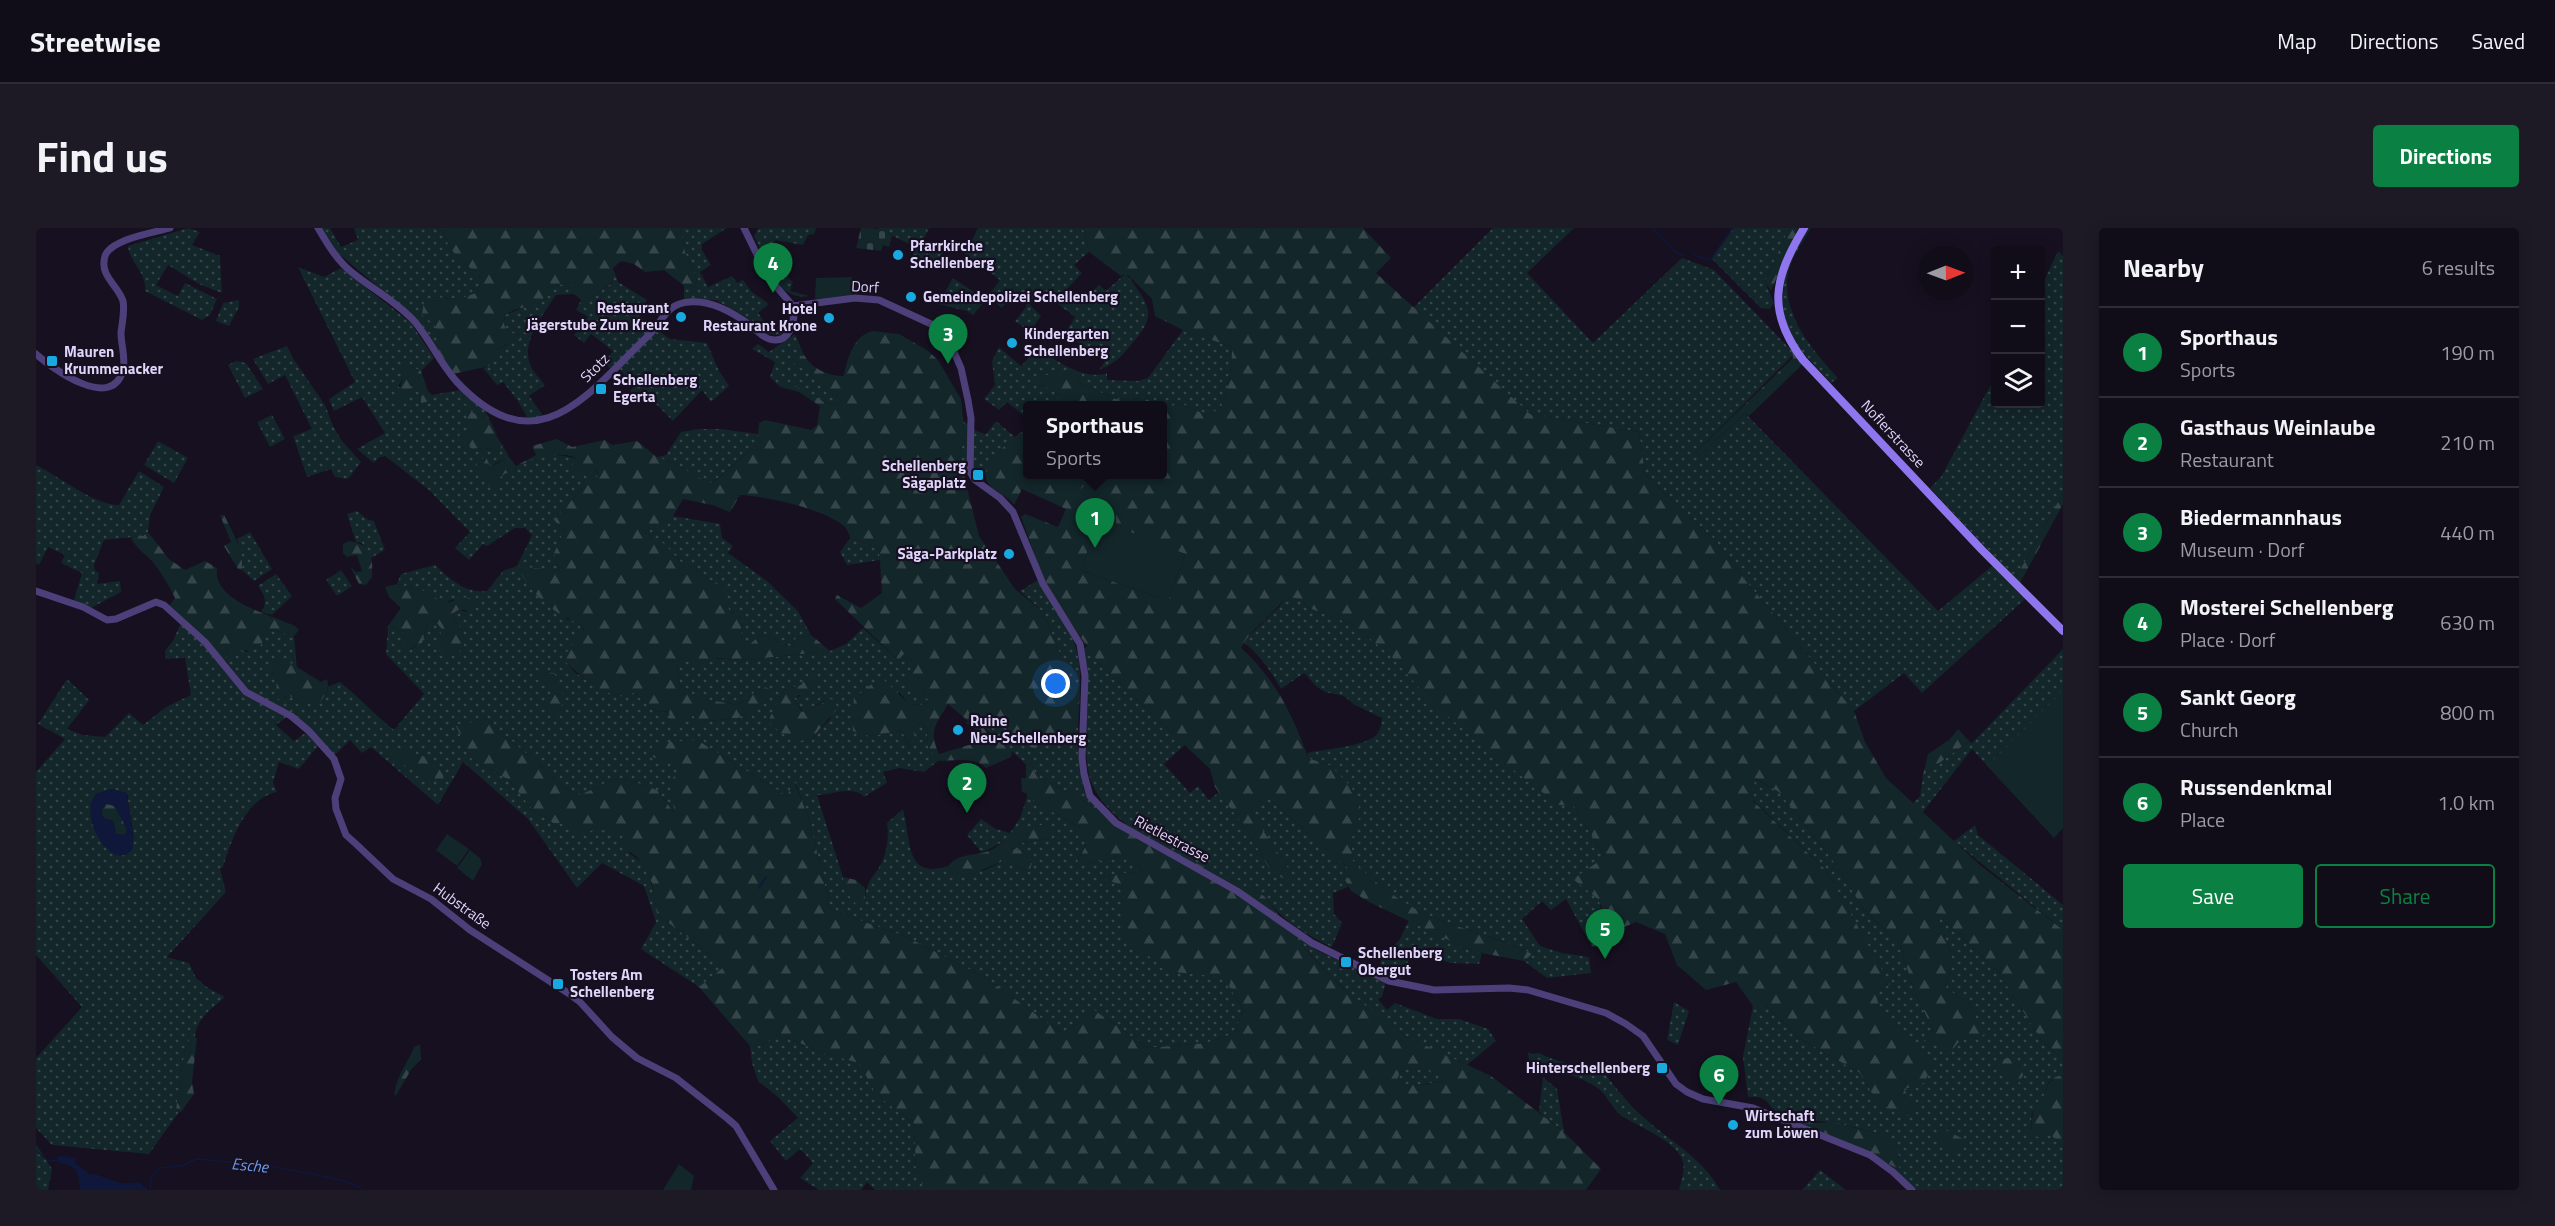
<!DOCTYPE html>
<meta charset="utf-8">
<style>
:root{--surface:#100c18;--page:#1e1a25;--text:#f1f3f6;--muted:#9c9ba2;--line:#302c37;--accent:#0b8043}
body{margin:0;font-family:"Titillium Web",sans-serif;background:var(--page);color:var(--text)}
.controls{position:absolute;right:18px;top:18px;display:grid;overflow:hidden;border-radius:6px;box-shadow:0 3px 15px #0003}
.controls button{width:54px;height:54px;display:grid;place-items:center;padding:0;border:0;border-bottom:2px solid var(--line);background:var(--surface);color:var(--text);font:30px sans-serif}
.compass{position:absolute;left:1883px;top:18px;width:54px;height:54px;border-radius:50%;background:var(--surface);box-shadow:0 3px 15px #0003;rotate:89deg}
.you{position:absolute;left:1020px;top:456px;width:21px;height:21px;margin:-15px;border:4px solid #fff;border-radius:50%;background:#1a73e8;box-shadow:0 0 0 9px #1a73e833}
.badge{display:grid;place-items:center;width:39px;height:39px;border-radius:50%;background:var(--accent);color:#fff;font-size:20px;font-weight:700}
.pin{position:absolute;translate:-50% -50px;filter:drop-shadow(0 2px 3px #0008)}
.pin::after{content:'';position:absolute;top:32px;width:21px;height:18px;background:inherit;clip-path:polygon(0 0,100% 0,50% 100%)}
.popup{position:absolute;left:987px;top:173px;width:144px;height:78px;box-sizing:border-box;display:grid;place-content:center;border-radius:6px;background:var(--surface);filter:drop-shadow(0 2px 4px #0005);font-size:20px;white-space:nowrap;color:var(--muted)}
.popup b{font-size:22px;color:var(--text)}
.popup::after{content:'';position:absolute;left:50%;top:100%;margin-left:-12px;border:12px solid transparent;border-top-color:var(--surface)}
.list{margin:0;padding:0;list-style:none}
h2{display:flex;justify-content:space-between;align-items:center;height:78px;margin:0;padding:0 24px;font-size:26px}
h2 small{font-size:20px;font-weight:400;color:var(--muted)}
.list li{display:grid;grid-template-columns:39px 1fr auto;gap:18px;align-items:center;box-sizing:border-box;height:90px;padding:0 24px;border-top:2px solid var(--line)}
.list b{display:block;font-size:22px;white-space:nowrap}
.list p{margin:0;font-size:20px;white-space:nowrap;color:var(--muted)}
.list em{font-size:20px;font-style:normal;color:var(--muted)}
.actions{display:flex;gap:12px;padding:18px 24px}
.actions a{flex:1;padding:14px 0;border:2px solid var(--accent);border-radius:6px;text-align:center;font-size:21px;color:var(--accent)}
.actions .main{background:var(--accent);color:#fff}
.icon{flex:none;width:33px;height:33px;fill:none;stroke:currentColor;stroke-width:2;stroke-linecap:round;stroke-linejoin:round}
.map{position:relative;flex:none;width:2027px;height:962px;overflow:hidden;border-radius:6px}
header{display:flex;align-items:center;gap:36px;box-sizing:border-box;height:84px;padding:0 30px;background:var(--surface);border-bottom:2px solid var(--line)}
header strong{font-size:28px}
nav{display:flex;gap:33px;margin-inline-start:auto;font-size:21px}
.intro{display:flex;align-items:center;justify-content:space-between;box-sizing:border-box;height:144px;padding:0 36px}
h1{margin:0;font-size:42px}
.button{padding:15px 27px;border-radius:6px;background:var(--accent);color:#fff;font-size:21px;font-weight:700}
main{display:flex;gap:36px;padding:0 36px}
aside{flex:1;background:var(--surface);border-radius:6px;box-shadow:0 3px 15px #0003}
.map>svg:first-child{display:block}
</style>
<header>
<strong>Streetwise</strong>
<nav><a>Map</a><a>Directions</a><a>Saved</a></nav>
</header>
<div class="intro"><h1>Find us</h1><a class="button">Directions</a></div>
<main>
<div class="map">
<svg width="2027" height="962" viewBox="0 0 2027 962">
<defs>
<pattern id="grass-dots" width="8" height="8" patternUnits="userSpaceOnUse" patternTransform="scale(1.5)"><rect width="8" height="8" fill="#13262a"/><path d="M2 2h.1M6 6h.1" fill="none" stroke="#35454a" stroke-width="1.8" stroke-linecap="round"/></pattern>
<pattern id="forest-firs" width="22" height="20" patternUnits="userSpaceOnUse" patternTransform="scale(1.5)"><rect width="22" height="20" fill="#13262a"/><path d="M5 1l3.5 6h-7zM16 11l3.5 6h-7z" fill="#35454a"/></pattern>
<pattern id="cemetery-stones" width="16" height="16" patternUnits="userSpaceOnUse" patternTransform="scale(1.5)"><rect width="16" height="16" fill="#13262a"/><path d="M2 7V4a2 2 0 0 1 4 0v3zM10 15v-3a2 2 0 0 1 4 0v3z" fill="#35454a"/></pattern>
</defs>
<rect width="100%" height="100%" fill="#161020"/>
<g fill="url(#grass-dots)" fill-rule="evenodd">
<path d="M152,0L164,4L156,17L184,28L186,65L163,56L132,37L120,57L142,68L149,55L181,71L174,87L166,92L109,63C111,44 94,36 92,18Z"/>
<path d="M286,0H294L305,19L322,12L318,0H401L407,3C416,31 428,32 446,51L442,64C427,72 417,72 402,69L399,97L404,111L402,122L404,128L354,69L302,25Z"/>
<path d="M644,0H691L666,16V22L675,37L664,44L672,59L696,48L701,55L707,52L716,64L733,76L722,85L734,101L742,103L750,96L755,83C754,94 754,102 743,107L732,106L702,84L681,73L683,72H648V58L658,59L661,52L649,24Z"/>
<path d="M723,0H780L778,6L772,7L767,17L739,12C733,30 743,43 757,54L754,63L773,68C740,74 730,31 718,8Z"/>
<polygon points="841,0 893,0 887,13 907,24 900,37 877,27 879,19"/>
<path d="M942,0H1047L1053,24L1038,37L1046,45L1031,61L1045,75L1063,57L1070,63L1090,45C1113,78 1124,85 1094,118C1086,128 1076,138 1064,141L1069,133L1029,106L1039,89L1005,63L994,77L1005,88L994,104L979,93L990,79V73L979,64L966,80L952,68L964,52L929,26Z"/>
<polygon points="1457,0 1538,0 1491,45 1557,115 1646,30 1678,42 1756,123 1757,127 1660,224 1664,227 1709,185 1902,383 1956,338 1989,371 1886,465 1868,445 1818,483 1709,352 1679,312 1609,246 1603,204 1494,186 1377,80"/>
<polygon points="1696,0 1753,0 1729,54 1738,75 1734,81 1725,80 1676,31"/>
<path d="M1770,0H1775C1767,14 1755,30 1752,46C1745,86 1777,123 1802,150L1795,155L1761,119L1753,103L1746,78L1749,43Z"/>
<polygon points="2022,23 2027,28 2027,265 1979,351 1894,260 1905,249 1959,149 1960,176 2004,176 2005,59"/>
<path d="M262,39L288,49L305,40L375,95L398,130L385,143L376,139L362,158L371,167L376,156L382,157L394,173L396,167L424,162L449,182L461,207L437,185L432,188L437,204L431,214L436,221L449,220L463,224L467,218L473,229L458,236L456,242L441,233L463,250L470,245H479L480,240C486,237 495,229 502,228C519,225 556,229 563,247L544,263L518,292L528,303L518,325L524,343L481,339L531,391L543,395L548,403L527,430L538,444L558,457L598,465L620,483L655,487L671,493L702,490L732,472L727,458L702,477L662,470L644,457L640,434L649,429L711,432L794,423L810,416L827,400L862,432L868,426L881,439L868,452L894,473L889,477L873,476L863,464L833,508L866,503L874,521L876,500L884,495L891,501L892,519L902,533L888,544L863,540L847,544L851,555L828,569C816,557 797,567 781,567L807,649L809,663L829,673C829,650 842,647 848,629C851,619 853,605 851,595L867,581C875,609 868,653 912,638L917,646L949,642L967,633L993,644L996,635L986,622L975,620L973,617L1013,611L1008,596L999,600H986V603C971,609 960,620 945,624L931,607L945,591L960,601L974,605L984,590L991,569L1044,600L1050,616L1039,639L1093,626L1108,643L1062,648L1088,658L1138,744L1186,748L1195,756L1193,758L1207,782L1199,805L1170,815L1112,820L1058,782L1027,806L950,750L871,709L795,682L773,591L759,554L751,568L661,512L644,539L640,587L621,562L593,552L580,550L544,567L530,561L451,491L421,498L435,530L473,552L500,586L510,589L517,595H528L537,600H559L589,608L594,626C615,637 618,665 621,686L689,738L663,759L605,721L620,694L608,658L566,635L541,660L492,591L427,534L402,577L335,519L326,525L314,512L298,528L274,502L213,462L189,432L191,425L200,422L211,424L233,401L258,408L261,441L242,432L236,436V444L241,449L242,458L248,471L252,467L262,472L288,469L293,458L304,454C323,469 339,487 358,502L388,466L350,426L352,398L369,404L374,422L386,415L391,397L398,392L405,400V415L426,403L416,386L422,382L432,384L417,371L409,375L388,363L361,356L365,346L399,337C414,351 430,366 451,363L467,343L481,338L496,307L489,300H479L451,318L447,316L433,332L419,320L434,304L393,262L349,228L342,230L338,235L321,221L349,205L326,169L298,183L293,171L319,154ZM765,457L764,468L758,470L767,484L788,473L795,490L772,515L732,493L748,462Z"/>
<polygon points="577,40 582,54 611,72 602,87 634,111 671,115 683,143 693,158 675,174 666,162 637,193 611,167 604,172 594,163 597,160 584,141 580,145 568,135 577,123 555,106 548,115 538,107 552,89 540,82 545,72 549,74 576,55"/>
<polygon points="917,50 950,72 937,87 931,83 902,76"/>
<path d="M536,54L538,66L520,67C507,87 481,118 497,142C500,147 505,152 509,157L493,168L506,186L505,189H491L482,173L467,154L461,157L447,140L457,137L454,128L483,107L471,104L468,96L469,87L493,77L510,60Z"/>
<polygon points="203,72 203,79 193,98 180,93 187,75"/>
<path d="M1147,102L1196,119C1196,134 1193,164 1186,177C1182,183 1176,185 1170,187L1146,176L1129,180L1107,170L1080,171L1045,156L1040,146L1003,155L1024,167L1020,177L992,178L991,190L971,174L963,182L948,171L959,157L956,133L963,119L985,138L1001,121C1022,132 1046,153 1071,145V152L1102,153L1112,150Z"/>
<polygon points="759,106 768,127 765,129 781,156 799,164 806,175 792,176 749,154 744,159 734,149 739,134 716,121 722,116 733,124"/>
<polygon points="251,118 258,132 289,177 297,198 306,213 325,234 312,251 299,249 295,241 271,249 257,208 276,201 249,147 232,156 217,131"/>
<polygon points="200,133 210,135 227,161 209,170 192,137"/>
<polygon points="236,187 249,211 234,219 221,194"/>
<path d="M927,192L940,203L950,206L960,193L979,209C966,219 955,231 949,248L929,246L923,227L929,211Z"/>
<path d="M663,201H685L722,206L725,213C707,227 693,244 673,256L640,236L621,229L630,227L645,204Z"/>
<polygon points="122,213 152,230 138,255 108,237"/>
<path d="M0,237C23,248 58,277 83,277L103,243L128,259L114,287L112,304L106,308L68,312L58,337L59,342L63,346L61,356L84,353L85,364L55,380L38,372L46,345L25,335L29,327L12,319L3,337L0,335Z"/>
<polygon points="321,283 331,291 338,293 349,322 335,330 326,315 320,314 311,286"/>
<polygon points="637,288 684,296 686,310 697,318 692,325 731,353 762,383 775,407 759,411 757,419 742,414 727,405 714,416 705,413 706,391 693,382 679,354 669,353 658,338 648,338 641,329 606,307"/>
<path d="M214,304L236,341L218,353L206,342C208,330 202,323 201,311Z"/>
<polygon points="814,310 843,320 844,332 811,337 804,324"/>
<polygon points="305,342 316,358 301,368 290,352"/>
<path d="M240,346L256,368L236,387L225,384C232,373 229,368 222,358Z"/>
<path d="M1002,352C1028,393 1047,412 1044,462L1031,444L1008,385L984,363Z"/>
<path d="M1250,368L1263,371L1273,380L1318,397L1538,578L1569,629L1563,672L1572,719H1556L1530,671L1515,682L1506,673L1486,691L1504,718L1526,725L1553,729L1555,745L1511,750L1488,733L1496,726C1461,708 1422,701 1387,685C1360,672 1339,654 1316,633L1315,612L1325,584L1295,538L1272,530L1271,525C1288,521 1326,519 1339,508C1345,503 1345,497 1346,490L1319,477L1308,468L1289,464L1281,459L1268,445L1245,461C1234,442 1225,428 1207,414L1243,379Z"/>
<path d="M145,394L153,400L197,453L252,488L240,497L258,513L272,503L283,517L263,541L243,534L237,554L241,564C209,571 196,611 187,639L184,641L190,664L131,729L153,735L160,750L172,760L189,769C176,781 160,790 159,810H154C145,830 144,859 140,882L143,884L113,926L16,917L0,900V830L46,779L0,727V544L29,511L2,496L31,451L53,472L31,501L47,507L69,509L93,485L107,497L130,479L155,467L149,430L130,431L129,423L138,411ZM76,561L92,567C91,581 103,612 94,624L62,608L56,595V573L60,566Z"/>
<path d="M1052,418L1066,439L1149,517L1128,536L1154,565L1162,558L1173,572L1183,564L1214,607L1234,642L1214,583L1229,567L1311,639L1318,647L1309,652L1312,659L1297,665L1298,686L1306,695L1296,719C1270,707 1246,692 1228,668C1178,644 1066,604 1053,547C1046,517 1053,482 1052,451C1052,441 1049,430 1048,420Z"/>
<polygon points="2027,421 2027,463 1955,542 1936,521 1886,585 1876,576 1884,568 1887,547 1933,513 1936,515"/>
<path d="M944,480L966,499L1032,512L1042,498L1043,537L1048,562L1066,586L1042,569L1001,549L995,535L990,537C973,517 955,511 941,490Z"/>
<path d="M1718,550L1743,564L1802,639L1828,682L1863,715L1878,762L1896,800L1889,813L1947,807L1934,777L1910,760L1917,733L1901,686L1961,742L2006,813L2027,831V847L2019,849L2012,855L2009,866L1996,885L1994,904L2007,908L2015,906L2027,920V962H1878L1856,938L1863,941L1844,906C1828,902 1813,897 1798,895C1780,892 1764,893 1747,887C1730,882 1736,866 1712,869L1707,829L1717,778H1731L1763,810L1824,845L1841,873L1867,861L1839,765L1853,756L1790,642L1717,572Z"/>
<polygon points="1939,597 1942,607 2027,677 2027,702 1918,613"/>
<polygon points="1373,692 1423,717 1446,725 1443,736 1414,735 1377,721 1366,750 1344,743 1345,731 1364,711"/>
<path d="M1258,707L1282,723L1350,754L1346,769L1342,771L1351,782L1359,775L1401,791H1423L1452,801L1460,813L1431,837C1410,827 1387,819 1368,807C1327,780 1289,746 1258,707Z"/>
<polygon points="1638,774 1653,783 1642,817 1631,812"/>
<polygon points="743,806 787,825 823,834 840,866 878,896 880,943 886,947 886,962 839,962 831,954 825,962 783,962 764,950 777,935 764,921 750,933 734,913 762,890 742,869 722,853 716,835 714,818 726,818"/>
<path d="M1492,824L1496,826L1503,825C1521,834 1539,839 1560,835C1575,853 1589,873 1606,888C1633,913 1666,929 1684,962H1643C1645,953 1649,943 1647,934C1643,915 1604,899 1589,890C1579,885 1573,871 1565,863C1559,857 1548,852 1540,849C1526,843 1491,848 1492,824Z"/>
<path d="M1376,840L1405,846L1411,853C1397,853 1372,863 1360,852C1363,844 1368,841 1376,840Z"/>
<polygon points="1507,849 1521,861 1528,904 1503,884"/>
<polygon points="0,916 16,941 12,962 0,962"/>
<polygon points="1784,942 1810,962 1766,962"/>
</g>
<g fill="url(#forest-firs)" fill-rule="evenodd">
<path d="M401,0H644L649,24L661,52L658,59L648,58L628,42L609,44L598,36L585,33L577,40L576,54L549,75L538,66L535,54L510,60V73L478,82L469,87L468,96L471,104L483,107L486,112L470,116L454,128L458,137L417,146L402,122L404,111L399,97L386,87L388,73C409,67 419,75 442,64L446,51C428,32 416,31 407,3Z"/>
<path d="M1047,0H1327L1355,30L1340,45L1494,186L1603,204L1609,246L1679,312L1709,352L1818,483L1829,514L1850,550L1944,637L2027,702V831L2006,813L1961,742L1902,687L1917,733L1910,760L1934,777L1948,807L1926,810L1916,822L1888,813L1896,800L1878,762L1863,715L1828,682L1802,639L1743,564L1719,550L1717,573L1790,642L1854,756L1839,765L1848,793L1857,794L1896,838L1888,855L1868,861L1879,882L1869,890L1841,874L1824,845L1763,810L1731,778H1717L1700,754L1670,762L1641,737L1629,706L1600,694L1574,705L1563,672L1537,651L1569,629L1538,578L1523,577L1466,533L1398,477L1356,429L1318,397L1273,380L1263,371L1250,368C1238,387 1212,403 1205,420C1238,449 1258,488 1272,530L1295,538L1316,560L1325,584L1315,612L1317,633C1339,654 1360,672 1388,685C1423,701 1462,709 1496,726L1488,733L1446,725L1423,717L1333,674L1315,663L1309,652L1317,647L1312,640L1229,567L1214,583L1256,646L1251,653L1234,642L1214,607L1179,559L1174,541L1066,439L1028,386L1006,347L985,289L989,286L1022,299L1030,281L986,261L978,277C972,267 956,264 951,253C943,238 979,206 991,201L992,246H1126L1127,179L1146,176L1170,187C1176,185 1182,183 1186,177C1193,164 1196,134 1196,119L1147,102L1119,88L1116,71L1090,45L1085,48L1053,24ZM1062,293L1149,326L1132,373L1045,342Z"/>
<polygon points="1753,0 1762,0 1735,63 1729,54"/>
<path d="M836,103L863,106L891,122L902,132L925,171L929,211L923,227L943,308L979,361L1008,385L1031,444L1044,462L1042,498L1032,512L996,520L944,481L941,490L951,505L976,521L975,529L950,540C938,528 918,533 902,533L892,519L891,501L884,495L876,500L880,512L875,522L866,503L833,508L817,503L816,490L818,470L845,449L873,476L889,477L894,473L867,452L881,439L868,426L862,432L799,371L801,367L825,380L846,365L843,320L814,310C813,306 811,301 808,298C788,281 730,268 704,267L694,284L676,277L647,271L637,288L607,307L629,316L648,338H658L669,353L679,354L688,359L693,382L706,391L705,413L714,416L727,405L742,414L757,419L759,411L775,407L794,423L711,432L680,430L664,442L649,429L640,434L644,457L662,470L702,477L727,458L733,461L732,472L702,490L671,493L669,498L658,496L660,489L655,487L642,503L634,493L633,484L620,483L598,465C594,466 588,469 584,468C564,466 539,444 526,430L548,402L543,395C516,386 493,363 481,338L524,343L518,325L528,303L518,292L544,263L563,247L561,242L548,247L534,241L540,230L531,227L502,228L480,240L479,245H470L463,250V256L455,259L445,251L440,242L441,233L450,229L456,242L458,237L473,229L480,238L500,227L496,218L521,211L536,219L569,212L576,217L601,213L621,229L640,236L674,256C693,244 707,227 725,213L722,206L723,195L729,192L776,202L781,197L784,178L763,164L744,159L749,153L792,176L806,175L799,164L781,156L775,146L756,134V131H763L768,127C776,141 792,148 808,148C811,130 818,108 836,103ZM912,476L932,493L930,495L945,505L946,513L903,526C892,502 900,497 912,476Z"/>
<polygon points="1756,123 1767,136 1713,188 1709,185 1664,227 1660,224 1757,130"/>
<polygon points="367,136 385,143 392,163 396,167 394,173 385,175 385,161 377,156 368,172 360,172 367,150 364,143"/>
<polygon points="1030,144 1040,146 1045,156 1080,171 1107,170 1124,177 1020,177 1024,167 1003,155 1004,148"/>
<polygon points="427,177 434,179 437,185 448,188 467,218 463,224 449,220 436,221 431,214 427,215 423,207 428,204 436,203 429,194 432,188 424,185"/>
<polygon points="2027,265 2027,276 1984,355 1979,351"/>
<path d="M184,287H188C197,305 208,323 206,342L202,341L188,318L195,314Z"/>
<path d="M112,304L133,331L149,342L169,333L181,340C176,373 235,387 259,398L263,402L258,408L233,401L224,419C212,424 203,422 191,425L189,432L185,433L132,380L139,370C132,356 125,344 115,332C107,324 100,320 95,310L100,307L107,308Z"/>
<path d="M313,313C336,317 337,328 336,349L330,357L323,356L314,338L320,344L326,343L321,327L311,329L307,325V316Z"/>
<polygon points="361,356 388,363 409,375 431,369 440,373 438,382 422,382 416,386 426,403 428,416 422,426 411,427 403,422 405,400 398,392 391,397 386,415 373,422 364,414 368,404 352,398 365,380 353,369 349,359"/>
<path d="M242,432H250L285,454L291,451C294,461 289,468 282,476L267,475L252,467L245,473L240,469L241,449L231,438Z"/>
<path d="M505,444L518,445C526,459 531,474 521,487L507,475L515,465L514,460L505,452Z"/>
<path d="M774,445L782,451L769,464L758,470L766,484L795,471L800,474L801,481L772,515C755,512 744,506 732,493L748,462L765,457Z"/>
<path d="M451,491L530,561L544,567L580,550L593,552L621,562L639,586L634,556L643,539L614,528L617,515L661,512L751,568L758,553L773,591L795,682L871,709L950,750L1027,806L1058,782L1112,820L1170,815L1199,805L1207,782L1193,758L1194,755L1186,749L1138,744L1085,711L1088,658L1060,648L1108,643L1093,626L1039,639L1050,617L1044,600L991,569V566L986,564L985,550H990V537L995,535L1001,549L1042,569L1082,597L1228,668L1275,728L1307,760L1369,808L1455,848L1528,904L1565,941L1550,962H886V947L880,943L878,896L840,866L823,835L787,825L743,806L726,818H714L663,759L689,738L621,686L616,655L602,630L588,619L589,609L559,600L552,605L540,606L528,595H517L510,589L500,586L473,552L435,530L420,498ZM1376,840L1404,846L1411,853C1398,854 1371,862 1361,852C1363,844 1368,841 1376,840Z"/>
<polygon points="1922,501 1933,513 1887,547 1892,526 1913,512"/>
<polygon points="361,520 390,529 407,544 408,554 392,552 377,540 358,534 355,524"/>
<polygon points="71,575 79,578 91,601 89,607 80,606 77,593 69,591 65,587 67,578"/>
<path d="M1009,596L1016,600L1013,611L973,617L975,620L986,622L996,635L993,644L967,633L929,649L917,646L912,638C925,623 942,629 957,621C970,614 970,605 986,603V600H999Z"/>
<polygon points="807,649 820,652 829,660 829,674 820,676 809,663"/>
<path d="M154,810H161L156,854L158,866L145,884L140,882C144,860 145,829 154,810Z"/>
<path d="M384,816L385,831L375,842L359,869C357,853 372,835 378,819Z"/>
<polygon points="1975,830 1985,841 1987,847 1982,856 1964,847 1963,832"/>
<path d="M2027,847V920C2016,908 2018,905 2002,909L1996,907L1994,904L1998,879L2009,866L2012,856L2019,849Z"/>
<polygon points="1743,887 1778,895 1797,894 1844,906 1857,916 1865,931 1863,941"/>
<polygon points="1906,900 1927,911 1926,923 1919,926 1902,912"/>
</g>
<path fill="url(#cemetery-stones)" d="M825,0C836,0 848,0 856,8L853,19L847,17L845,23L820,20Z"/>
<g fill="#13262a">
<polygon points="816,49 816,69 784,73 779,70 780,50"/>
<polygon points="1052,254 1080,281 1080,298 1149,326 1132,373 1045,342 1062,293 1035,270"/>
<polygon points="2027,462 2027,600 2018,610 1951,538"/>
<polygon points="411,606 433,621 421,638 400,622"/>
<polygon points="434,622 444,630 446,636 437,653 421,640"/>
<polygon points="643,936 658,948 655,962 627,962"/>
</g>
<g fill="#0f173a" fill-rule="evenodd">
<path d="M76,561L91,565C92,583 98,600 97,620C76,649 42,586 59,568C63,564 71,562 76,561ZM70,576L79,578L91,601L89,607L80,606L77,593C69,591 66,591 65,582Z"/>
<path d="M28,928L39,930V935L52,944L53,947L59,946C78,952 82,958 102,954L113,962H44C42,943 42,939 22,934L21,929Z"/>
</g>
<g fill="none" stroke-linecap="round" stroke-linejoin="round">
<g stroke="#0f173a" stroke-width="1.5">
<polyline points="1617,0 1639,24 1648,28"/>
<polyline points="1658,27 1674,32 1697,0"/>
<polyline points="723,660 730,649"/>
<polyline points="0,923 13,933 23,932"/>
<polyline points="114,962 115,950 123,940 146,938 160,931 227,937 292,949 314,955 328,962"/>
</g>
<g stroke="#4d407a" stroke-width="7">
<path d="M282,0C292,17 302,34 318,46C338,62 361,74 379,94C394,112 404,135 420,153C502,241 552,165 613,107C626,94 631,75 653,74C675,72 698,85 715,98C721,102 726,109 733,111C754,117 760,93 757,78"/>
<polyline points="708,0 732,49 757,78"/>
<polyline points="757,78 819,70 843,72 895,96 913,113 925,140 932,172 935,190 934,244 939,252 964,270 977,284 1007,356 1044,416 1049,448 1046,530 1048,546 1054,568 1080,595 1201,663 1276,715 1353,753 1398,762 1473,760 1492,762 1570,785 1590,796 1607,808 1640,856 1651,864 1667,871 1717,880 1834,927 1857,944 1876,962"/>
<path d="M0,126C17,141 76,184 87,142C90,130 85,117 85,105C86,94 89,84 87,73C82,57 63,48 69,28C75,11 117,5 134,0"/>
<polyline points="0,363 47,379 71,392 80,391 120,374 128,377 169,414 210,464 255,488 273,503 298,531 305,551 299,570 300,581 310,607 320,616 357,651 395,671 434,702 532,765 544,774 576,809 601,830 640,850 692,891 700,898 738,962"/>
</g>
<path stroke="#8f76ef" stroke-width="8" d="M1768,0C1738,50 1730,83 1767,132L1946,322L2027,403"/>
</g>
<g fill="#19a9e1" stroke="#161020" stroke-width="2">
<circle cx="862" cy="27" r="6"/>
<circle cx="875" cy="69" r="6"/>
<circle cx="645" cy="89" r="6"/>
<circle cx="793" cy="90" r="6"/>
<circle cx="976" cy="115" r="6"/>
<rect x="10" y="127" width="12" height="12" rx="3"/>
<rect x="559" y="155" width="12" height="12" rx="3"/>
<rect x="936" y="241" width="12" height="12" rx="3"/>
<circle cx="973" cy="326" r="6"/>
<circle cx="922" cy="502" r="6"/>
<rect x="1304" y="728" width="12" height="12" rx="3"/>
<rect x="516" y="750" width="12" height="12" rx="3"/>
<rect x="1620" y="834" width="12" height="12" rx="3"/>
<circle cx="1697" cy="897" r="6"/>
</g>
<g text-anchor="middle" stroke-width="4.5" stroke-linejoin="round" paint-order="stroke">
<g font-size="15" font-weight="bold" fill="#dfd4fa" stroke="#161020" text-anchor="start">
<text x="874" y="23">Pfarrkirche<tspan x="874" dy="17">Schellenberg</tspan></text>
<text x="887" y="74">Gemeindepolizei Schellenberg</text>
<text x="633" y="85" text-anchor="end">Restaurant<tspan x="633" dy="17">Jägerstube Zum Kreuz</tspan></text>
<text x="781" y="86" text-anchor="end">Hotel<tspan x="781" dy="17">Restaurant Krone</tspan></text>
<text x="988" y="111">Kindergarten<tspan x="988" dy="17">Schellenberg</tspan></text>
<text x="28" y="129">Mauren<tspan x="28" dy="17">Krummenacker</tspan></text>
<text x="577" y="157">Schellenberg<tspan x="577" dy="17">Egerta</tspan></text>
<text x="930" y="243" text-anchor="end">Schellenberg<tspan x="930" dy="17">Sägaplatz</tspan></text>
<text x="961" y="331" text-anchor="end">Säga-Parkplatz</text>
<text x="934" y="498">Ruine<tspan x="934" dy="17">Neu-Schellenberg</tspan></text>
<text x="1322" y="730">Schellenberg<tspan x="1322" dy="17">Obergut</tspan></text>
<text x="534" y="752">Tosters Am<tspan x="534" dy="17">Schellenberg</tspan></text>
<text x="1614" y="845" text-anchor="end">Hinterschellenberg</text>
<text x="1709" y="893">Wirtschaft<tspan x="1709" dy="17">zum Löwen</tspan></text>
</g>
<g font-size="15" fill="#dfd4fa" stroke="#161020">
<text transform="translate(829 59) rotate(3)" y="5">Dorf</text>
<text transform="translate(559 140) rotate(-45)" y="5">Stotz</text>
<text transform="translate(1857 206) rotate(47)" y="5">Noflerstrasse</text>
<text transform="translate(1136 611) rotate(28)" y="5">Rietlestrasse</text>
<text transform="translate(426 678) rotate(36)" y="5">Hubstraße</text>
</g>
<g font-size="16" font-style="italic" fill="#6d9bef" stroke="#161020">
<text transform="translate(214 937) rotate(6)" y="6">Esche</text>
</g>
</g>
</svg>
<div class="controls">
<button>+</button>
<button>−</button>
<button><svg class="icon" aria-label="layers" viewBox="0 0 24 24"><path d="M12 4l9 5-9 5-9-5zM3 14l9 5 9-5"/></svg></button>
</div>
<svg class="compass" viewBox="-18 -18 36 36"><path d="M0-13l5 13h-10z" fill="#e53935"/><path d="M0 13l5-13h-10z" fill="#9c9ba2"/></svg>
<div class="you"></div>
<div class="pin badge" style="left:1059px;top:320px">1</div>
<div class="popup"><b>Sporthaus</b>Sports</div>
<div class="pin badge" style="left:931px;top:585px">2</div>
<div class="pin badge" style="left:912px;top:136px">3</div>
<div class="pin badge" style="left:737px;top:65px">4</div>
<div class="pin badge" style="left:1569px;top:731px">5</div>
<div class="pin badge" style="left:1683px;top:877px">6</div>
</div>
<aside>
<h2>Nearby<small>6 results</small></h2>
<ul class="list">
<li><span class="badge">1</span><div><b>Sporthaus</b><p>Sports</p></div><em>190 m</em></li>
<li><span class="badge">2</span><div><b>Gasthaus Weinlaube</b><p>Restaurant</p></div><em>210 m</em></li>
<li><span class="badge">3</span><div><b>Biedermannhaus</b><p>Museum · Dorf</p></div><em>440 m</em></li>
<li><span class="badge">4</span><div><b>Mosterei Schellenberg</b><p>Place · Dorf</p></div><em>630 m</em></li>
<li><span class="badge">5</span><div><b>Sankt Georg</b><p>Church</p></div><em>800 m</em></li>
<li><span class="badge">6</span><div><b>Russendenkmal</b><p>Place</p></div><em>1.0 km</em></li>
</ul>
<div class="actions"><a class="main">Save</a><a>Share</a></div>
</aside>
</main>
